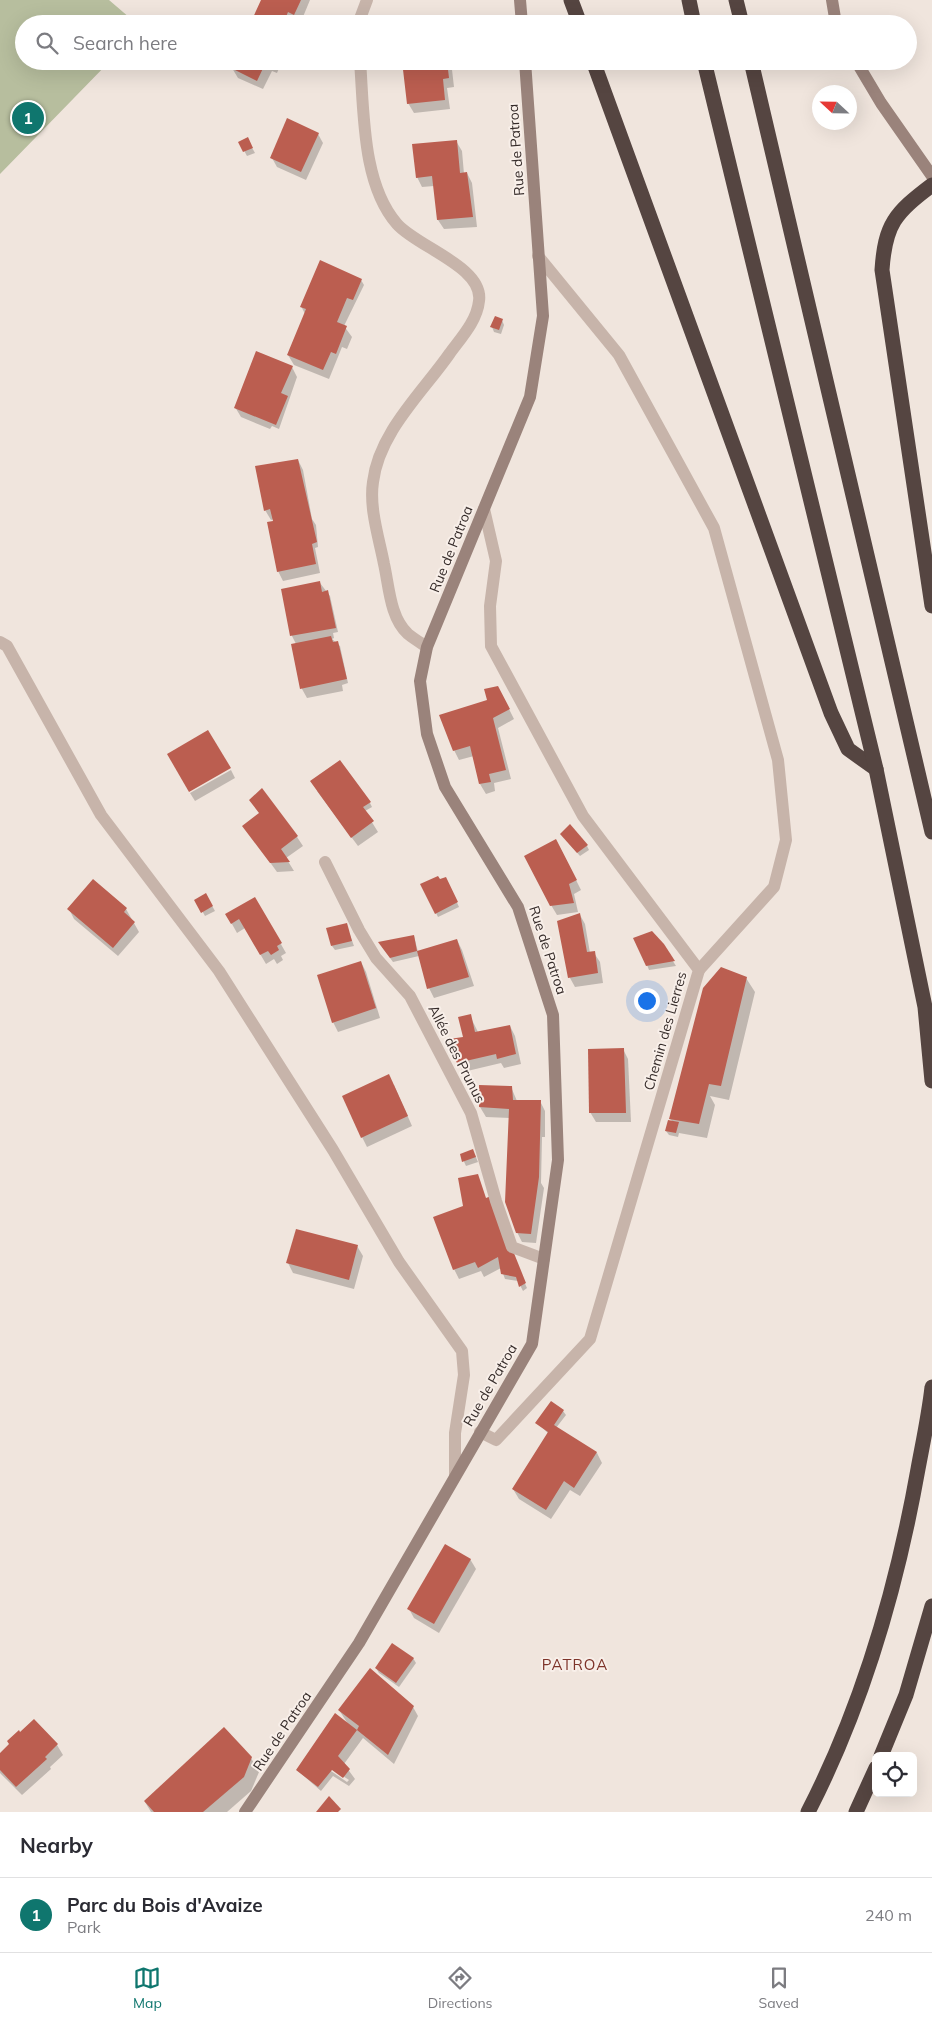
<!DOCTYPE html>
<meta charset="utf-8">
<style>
:root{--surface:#fff;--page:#f2f2f3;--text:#2b2b33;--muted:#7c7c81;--line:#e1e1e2;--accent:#0f766e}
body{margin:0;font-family:Mulish,sans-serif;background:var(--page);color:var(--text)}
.controls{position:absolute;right:15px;bottom:15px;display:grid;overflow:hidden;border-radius:8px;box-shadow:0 5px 20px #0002}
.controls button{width:45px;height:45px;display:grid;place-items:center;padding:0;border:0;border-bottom:1px solid var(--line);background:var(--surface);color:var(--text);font:25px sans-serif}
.compass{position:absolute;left:812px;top:85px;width:45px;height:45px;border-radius:50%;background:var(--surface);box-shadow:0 5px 20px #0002;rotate:292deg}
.you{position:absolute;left:646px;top:1000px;width:18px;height:18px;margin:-12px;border:4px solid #fff;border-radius:50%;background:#1a73e8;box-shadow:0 0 0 8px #1a73e833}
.badge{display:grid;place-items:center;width:32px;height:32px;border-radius:50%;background:var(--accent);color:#fff;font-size:16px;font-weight:700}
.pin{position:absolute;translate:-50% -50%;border:2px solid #fff;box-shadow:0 1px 5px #0006}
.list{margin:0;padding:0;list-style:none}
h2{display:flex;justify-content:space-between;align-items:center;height:65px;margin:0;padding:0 20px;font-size:21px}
h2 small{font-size:16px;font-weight:400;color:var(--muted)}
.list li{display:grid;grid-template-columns:32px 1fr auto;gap:15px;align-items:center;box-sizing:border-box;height:75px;padding:0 20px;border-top:1px solid var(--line)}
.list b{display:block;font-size:19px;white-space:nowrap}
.list p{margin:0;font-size:16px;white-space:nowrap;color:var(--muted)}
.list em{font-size:16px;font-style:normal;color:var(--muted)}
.icon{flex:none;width:28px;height:28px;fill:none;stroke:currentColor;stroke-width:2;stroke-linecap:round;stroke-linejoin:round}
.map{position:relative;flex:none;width:932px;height:1812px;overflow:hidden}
.search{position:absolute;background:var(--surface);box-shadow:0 5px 20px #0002;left:15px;right:15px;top:15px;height:55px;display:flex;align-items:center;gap:12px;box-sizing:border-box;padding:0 18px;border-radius:28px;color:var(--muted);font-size:19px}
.sheet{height:140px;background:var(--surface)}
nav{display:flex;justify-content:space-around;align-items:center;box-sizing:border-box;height:70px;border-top:1px solid var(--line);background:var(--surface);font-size:14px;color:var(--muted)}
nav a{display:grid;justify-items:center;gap:2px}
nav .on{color:var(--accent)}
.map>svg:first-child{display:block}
</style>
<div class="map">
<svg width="932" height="1812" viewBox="0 0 932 1812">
<rect width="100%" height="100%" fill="#f0e5dd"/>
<polygon fill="#b7be9e" points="0,0 109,0 137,24 24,24 24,61 110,61 0,174"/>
<g fill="#0003" fill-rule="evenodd">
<polygon points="263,0 310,0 300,24 294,21 292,24 252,24"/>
<polygon points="235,61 282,61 277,73 272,71 263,89 238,78 232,68"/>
<polygon points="403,61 451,61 454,87 447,88 450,109 414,113 408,103"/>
<polygon points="318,134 323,143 306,180 277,167 272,158"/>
<polygon points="247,139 255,153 247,156 240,143"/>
<polygon points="456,141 462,151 464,174 467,173 472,183 477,227 444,229 438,220 434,186 422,187 417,177"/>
<polygon points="361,280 364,285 344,326 352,337 347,349 342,347 329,379 294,365 288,355 305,314 301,306"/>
<polygon points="502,320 504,325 501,334 494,332 492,327"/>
<polygon points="292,367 297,377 279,429 272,426 270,429 241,417 235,407"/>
<polygon points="298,460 303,470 312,519 316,525 318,547 315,548 320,573 283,581 278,571 274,519 271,520 265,510"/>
<polygon points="320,583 330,596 338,632 333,633 334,638 332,639 340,646 348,683 342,685 343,691 307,698 302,689 296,644 292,636 283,590"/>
<polygon points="503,697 514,719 498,728 511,779 494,783 495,791 486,794 480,784 474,756 459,760 454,750"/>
<polygon points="231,770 235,778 195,801 190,793"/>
<polygon points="317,791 370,803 372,807 365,811 378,832 358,846"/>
<polygon points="244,826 297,837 303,846 286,858 294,871 277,872"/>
<polygon points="565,839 587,846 589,850 580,856"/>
<polygon points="561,850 581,890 574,894 578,912 557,915 551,905"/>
<polygon points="439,881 448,883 459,907 438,917 436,913"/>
<polygon points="206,895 215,911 205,916 196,900"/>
<polygon points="255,899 286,953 281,956 283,960 277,964 274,959 266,964 245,928 237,933 227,915"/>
<polygon points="69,909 126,909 139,932 118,956 74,919"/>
<polygon points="580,915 585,924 590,953 594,953 600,962 603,983 575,987 570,978"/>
<polygon points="346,924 354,946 335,950 332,946"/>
<polygon points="414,936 418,952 457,940 462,950 474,986 434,998 429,988 419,956 393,962 382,947"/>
<polygon points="663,945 676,966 649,970 647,965"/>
<polygon points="361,962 366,972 380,1018 338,1032 333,1022"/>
<polygon points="746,978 755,992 729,1100 710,1096 715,1105 707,1138 679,1133 678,1137 669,1135 666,1131 672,1121 670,1119"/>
<polygon points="470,1016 478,1032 510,1026 515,1036 521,1064 504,1068 501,1063 463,1072 458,1062"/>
<polygon points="623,1049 628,1059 631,1122 596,1122 590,1112"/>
<polygon points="394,1085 412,1126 367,1147 362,1137"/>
<polygon points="480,1086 511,1087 517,1101 540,1101 545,1111 545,1137 542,1137 541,1183 544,1188 536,1243 522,1242 517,1232 510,1118 486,1117 480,1107"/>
<polygon points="461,1155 475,1155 478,1162 466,1166"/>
<polygon points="486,1199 527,1288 523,1291 518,1281 505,1279 501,1268 484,1277 481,1271 459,1279 454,1269"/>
<polygon points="357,1246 363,1256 354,1289 293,1273 288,1263"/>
<polygon points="563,1411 566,1415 556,1428 597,1453 602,1463 580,1496 570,1490 551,1519 519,1499 513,1489 549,1434 537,1423"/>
<polygon points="470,1559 476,1569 439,1633 414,1618 409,1609"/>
<polygon points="413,1658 416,1663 399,1687 379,1673 376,1668"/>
<path d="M413,1707L418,1716L394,1764L363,1738L344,1764L355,1779L349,1786L333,1776L321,1791L297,1770L348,1724L339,1710ZM331,1768L349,1780L347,1782L331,1771Z"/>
<polygon points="34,1721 57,1745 63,1755 50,1767 51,1769 22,1795 0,1773 0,1755"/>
<polygon points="251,1758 259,1772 251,1791 227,1812 151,1812 145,1802"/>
</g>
<g fill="#bb5e50">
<polygon points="261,0 301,0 294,15 288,12 283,24 250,24"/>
<polygon points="234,61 273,61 271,65 266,62 257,81 231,68"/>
<polygon points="402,61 447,61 449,78 443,79 445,100 407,104"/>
<polygon points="287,118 319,133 301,172 270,158"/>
<polygon points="248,137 253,148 243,152 238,142"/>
<polygon points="457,140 460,173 467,172 473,217 437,220 432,176 416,178 412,144"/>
<polygon points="320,260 362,279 353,300 347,298 337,322 347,326 336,354 331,352 323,370 287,355 306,309 300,307"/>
<polygon points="495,316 503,319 499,330 490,327"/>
<polygon points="256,351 293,366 281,393 288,396 276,425 234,408"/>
<polygon points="298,459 317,542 312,544 316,564 277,572 267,522 273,521 270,509 264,511 255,466"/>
<polygon points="320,581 322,592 328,590 336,628 290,636 281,589"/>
<polygon points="331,636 333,642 338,641 347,679 300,689 291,644"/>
<polygon points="498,686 510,709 493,718 506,770 489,774 491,782 479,784 470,746 453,751 439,715 487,700 484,689"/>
<polygon points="208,730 231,768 189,792 167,754"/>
<polygon points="340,760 371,802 363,807 374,821 351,838 310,781"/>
<polygon points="262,788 298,836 281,849 290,862 270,863 242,826 259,813 249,800"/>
<polygon points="570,824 588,845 577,853 560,834"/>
<polygon points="556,839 577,880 569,884 574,903 550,906 524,856"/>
<polygon points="438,876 440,879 446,877 458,902 435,914 420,884"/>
<polygon points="93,879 127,908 124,912 135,922 113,948 67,909"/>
<polygon points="206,893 213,906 201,913 194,900"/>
<polygon points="255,897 282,943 277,946 279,950 271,955 268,951 260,955 239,919 231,924 225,914"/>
<polygon points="580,913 587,952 595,951 598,973 568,978 557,921"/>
<polygon points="347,923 352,941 331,946 326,928"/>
<polygon points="652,931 664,944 675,961 646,966 633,938"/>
<polygon points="414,935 417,951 457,939 469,977 427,989 417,951 390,958 378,942"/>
<polygon points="361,961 376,1008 332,1023 317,975"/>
<polygon points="721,967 747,977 721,1086 709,1084 699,1124 669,1119 703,988"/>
<polygon points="471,1014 475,1032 510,1025 516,1054 497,1059 496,1054 457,1063 451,1051 449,1039 463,1037 458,1017"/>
<polygon points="624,1048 626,1113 589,1113 588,1049"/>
<polygon points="389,1074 408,1116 361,1138 342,1096"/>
<polygon points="479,1085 512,1086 513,1100 541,1100 539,1177 531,1234 516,1233 505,1202 509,1109 479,1107"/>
<polygon points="668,1120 679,1122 676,1133 665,1131"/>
<polygon points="473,1149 476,1157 462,1162 460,1154"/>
<polygon points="478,1174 486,1198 491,1196 526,1283 519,1287 516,1277 501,1274 498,1257 478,1268 475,1262 453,1270 433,1217 463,1206 458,1178"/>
<polygon points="296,1229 358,1245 349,1280 286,1263"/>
<polygon points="551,1401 564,1410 554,1425 597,1452 574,1488 564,1481 546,1510 512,1489 548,1432 535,1423"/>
<polygon points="445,1544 471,1559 434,1624 407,1609"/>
<polygon points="392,1643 414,1658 396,1683 375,1668"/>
<polygon points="370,1668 414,1706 388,1755 357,1730 338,1756 350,1769 343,1778 332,1770 318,1787 296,1770 335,1713 357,1730 359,1726 338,1710"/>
<polygon points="34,1719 58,1744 45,1757 47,1759 16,1787 0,1770 0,1753 9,1744 7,1741 19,1730 20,1732"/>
<polygon points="224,1727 252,1757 244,1777 203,1812 154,1812 144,1801"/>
<polygon points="329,1796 341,1809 338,1812 316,1812"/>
</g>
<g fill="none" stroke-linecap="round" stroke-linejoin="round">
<g stroke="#c7b4aa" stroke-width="12">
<polyline points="358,24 367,0"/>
<path d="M360,61C364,112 362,184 397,224C417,247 484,267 479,301C477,321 461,338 450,353C423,392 379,432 373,482C369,508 379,538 384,564C389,586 390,618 408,634C414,639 421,643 427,647"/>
<polyline points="538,256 619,355 714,528 778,760 786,840 774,887 699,970"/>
<polyline points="0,642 7,646 101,815 219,971 333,1150 399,1262 462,1351 464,1375 455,1433 455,1475"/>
<polyline points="325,862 359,930 376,958 410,996 471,1113 496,1201 512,1247 544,1259"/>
<polyline points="480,1432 496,1440 590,1339 699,970 583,816 491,646 490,606 496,561 484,509"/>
</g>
<g stroke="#9a837b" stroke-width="12">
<polyline points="520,0 522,24"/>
<polyline points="832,0 836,24"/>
<polyline points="856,61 881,103 932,176"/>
<polyline points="245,1812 359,1643 532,1344 558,1160 553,1015 518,907 445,787 427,734 420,681 427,647 530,397 543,316 525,61"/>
</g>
<g stroke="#554541" stroke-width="15">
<polyline points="571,0 580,24"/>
<polyline points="689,0 694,24"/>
<polyline points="736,0 742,24"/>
<polyline points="593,61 831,713 848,749 876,769"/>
<polyline points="704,61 876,769 925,1007 932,1081"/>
<polyline points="751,61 932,832"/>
<path d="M932,185C895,213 885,224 882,270L932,606"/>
<polyline points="881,1756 906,1695 932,1606"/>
<path d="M808,1812C863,1705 897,1587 918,1469C923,1442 929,1414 932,1387"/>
<polyline points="856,1812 876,1768"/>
</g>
</g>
<g text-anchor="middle" stroke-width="4" stroke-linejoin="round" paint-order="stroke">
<g font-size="14" fill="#352b29" stroke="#f8efe9">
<text transform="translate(516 150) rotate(-94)" y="5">Rue de Patroa</text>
<text transform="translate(451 549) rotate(-68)" y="5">Rue de Patroa</text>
<text transform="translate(548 950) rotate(72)" y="5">Rue de Patroa</text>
<text transform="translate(665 1031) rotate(-74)" y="5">Chemin des Lierres</text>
<text transform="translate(457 1054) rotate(63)" y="5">Allée des Prunus</text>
<text transform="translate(490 1385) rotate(-60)" y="5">Rue de Patroa</text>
<text transform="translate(282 1731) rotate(-56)" y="5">Rue de Patroa</text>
</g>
<g font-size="15" letter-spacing="1" fill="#7d3329" stroke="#f8efe9">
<text x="575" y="1670">PATROA</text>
</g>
</g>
</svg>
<div class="controls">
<button><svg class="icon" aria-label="locate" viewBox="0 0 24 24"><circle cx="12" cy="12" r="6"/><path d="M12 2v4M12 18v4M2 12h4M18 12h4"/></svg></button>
</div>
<svg class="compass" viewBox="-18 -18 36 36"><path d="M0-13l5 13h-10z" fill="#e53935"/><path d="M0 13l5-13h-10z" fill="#7c7c81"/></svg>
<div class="you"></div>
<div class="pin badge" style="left:28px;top:118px">1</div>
<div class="search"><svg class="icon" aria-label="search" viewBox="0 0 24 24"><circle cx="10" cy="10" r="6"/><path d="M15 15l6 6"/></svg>Search here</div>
</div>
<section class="sheet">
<h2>Nearby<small></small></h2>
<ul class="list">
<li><span class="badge">1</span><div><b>Parc du Bois d'Avaize</b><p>Park</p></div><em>240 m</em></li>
</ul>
</section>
<nav>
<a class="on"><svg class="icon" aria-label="map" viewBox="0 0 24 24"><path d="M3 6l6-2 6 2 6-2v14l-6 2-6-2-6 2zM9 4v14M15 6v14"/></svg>Map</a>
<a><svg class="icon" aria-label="directions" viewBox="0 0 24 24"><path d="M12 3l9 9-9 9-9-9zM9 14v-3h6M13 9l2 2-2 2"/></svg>Directions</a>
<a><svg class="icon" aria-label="saved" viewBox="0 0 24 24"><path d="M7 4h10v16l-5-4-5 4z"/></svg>Saved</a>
</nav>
